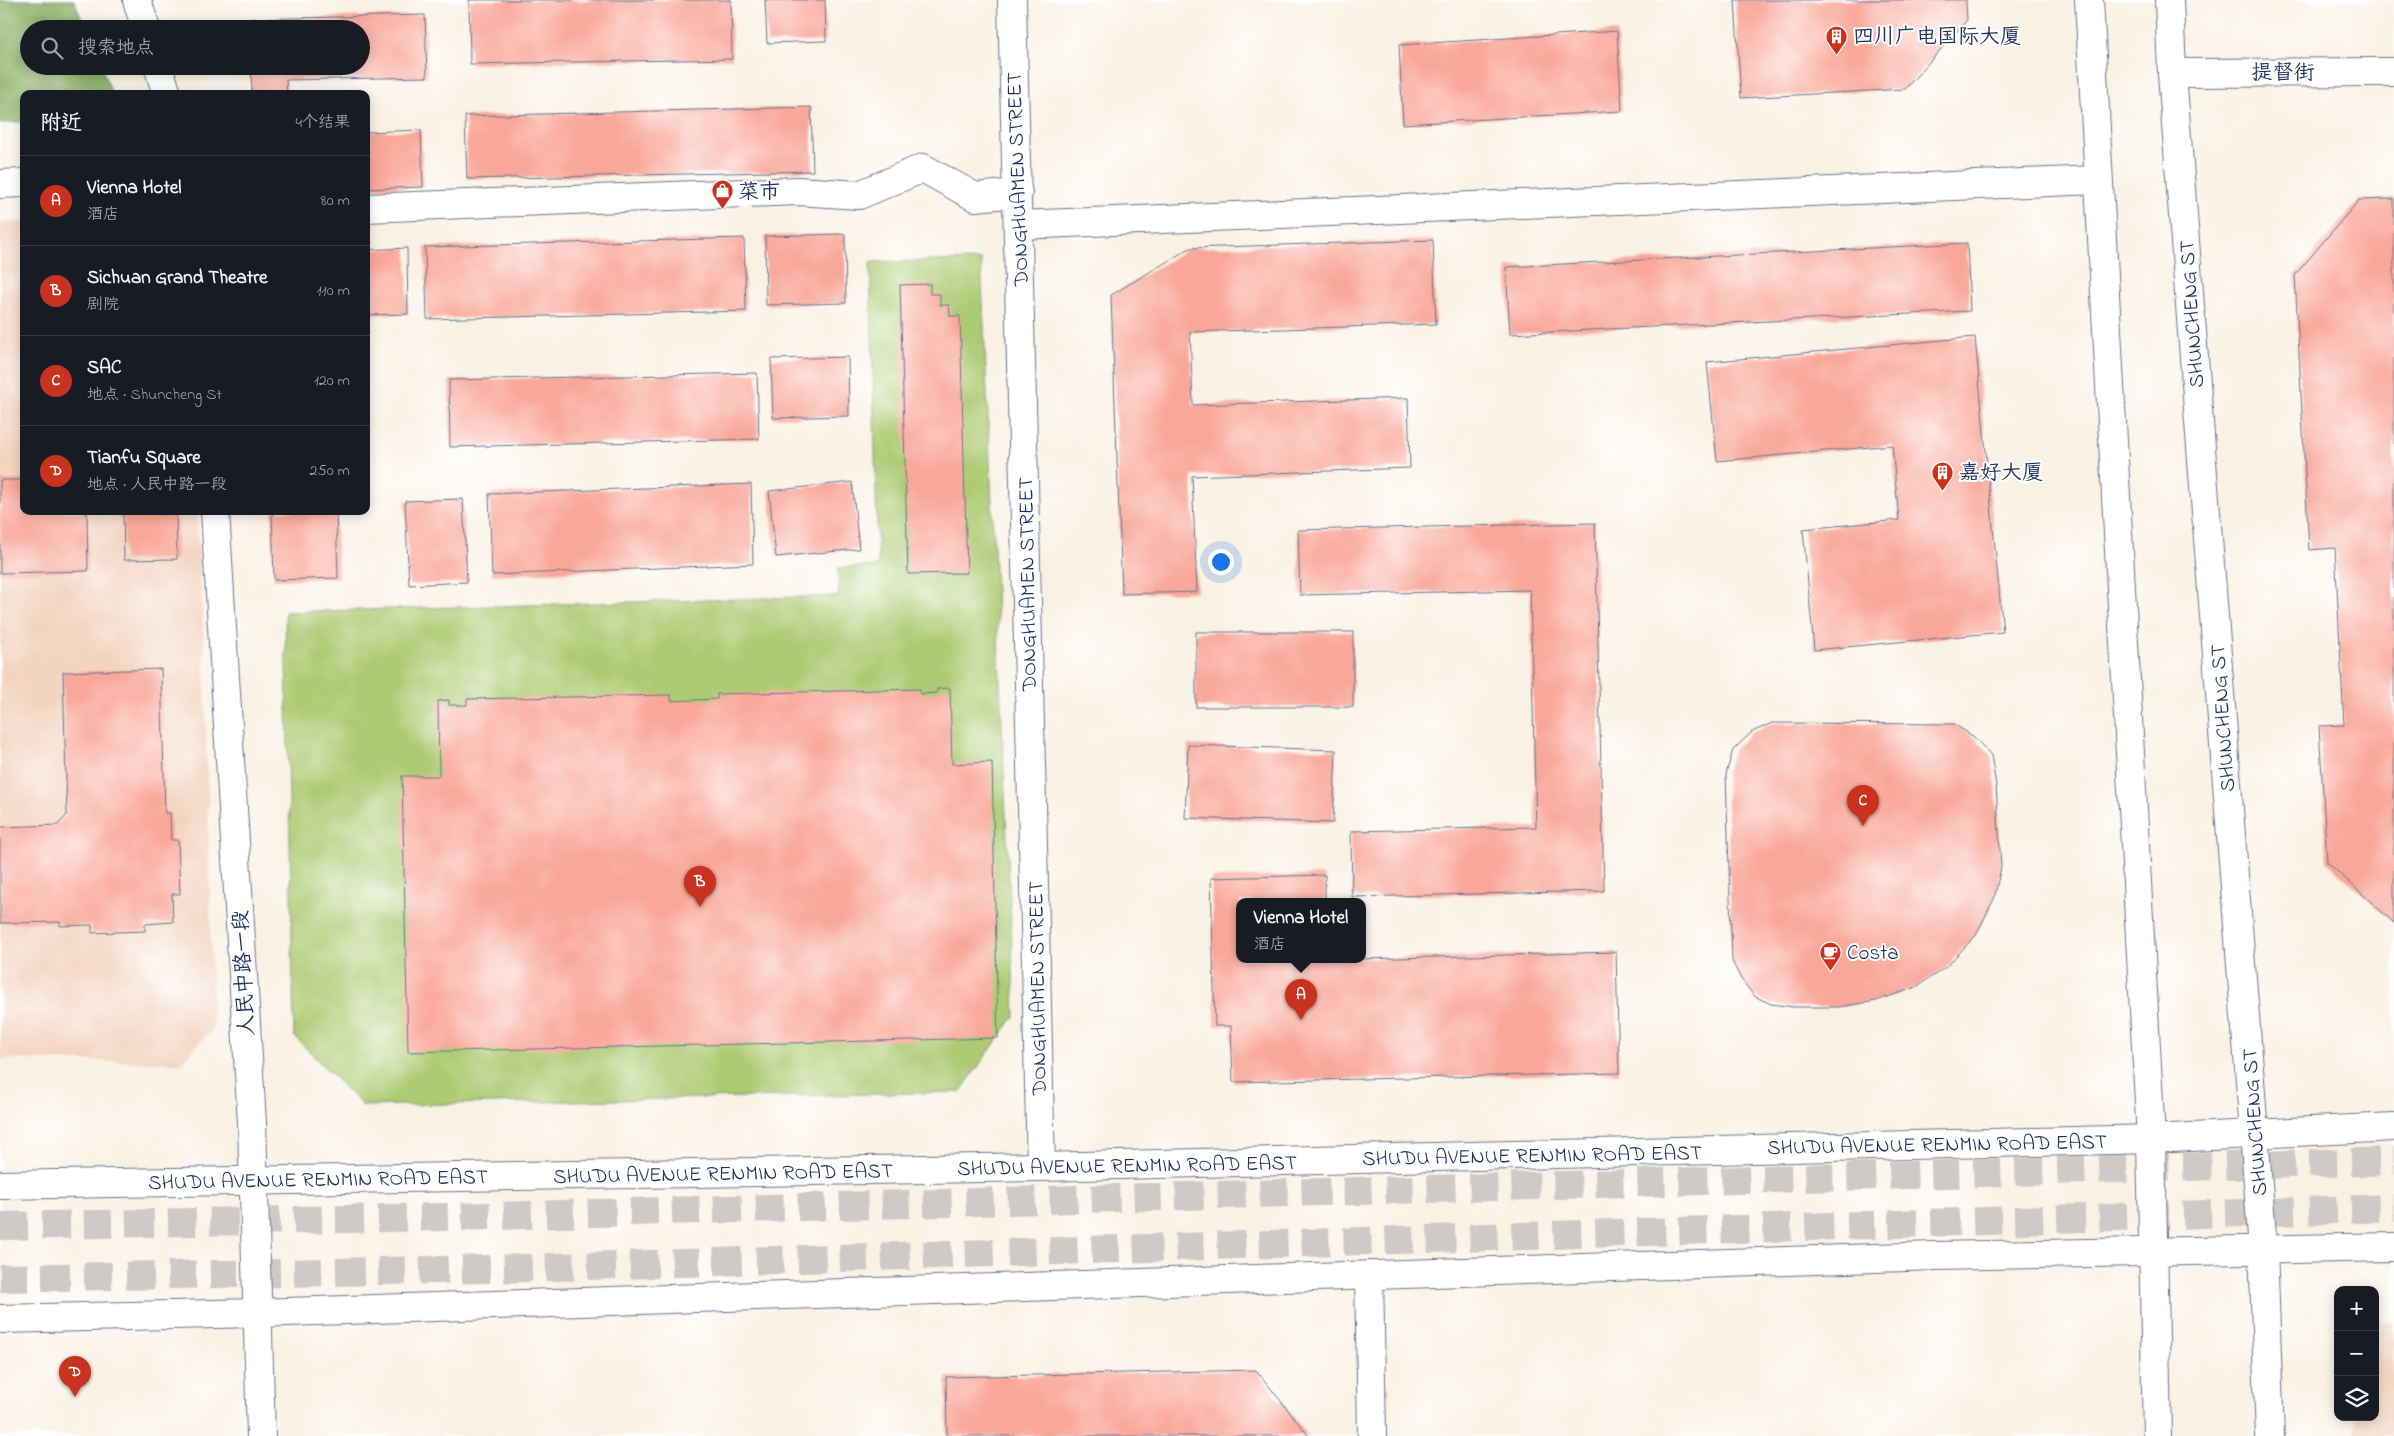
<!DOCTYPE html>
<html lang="zh">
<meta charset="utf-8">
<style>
:root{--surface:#171b24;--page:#242831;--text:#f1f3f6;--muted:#9ea1a6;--line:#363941;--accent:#c8321e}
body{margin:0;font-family:"Indie Flower","LXGW WenKai TC",sans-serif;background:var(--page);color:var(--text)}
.controls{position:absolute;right:15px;bottom:15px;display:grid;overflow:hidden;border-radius:10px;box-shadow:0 2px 12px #0003}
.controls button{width:45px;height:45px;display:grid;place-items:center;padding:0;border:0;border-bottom:1px solid var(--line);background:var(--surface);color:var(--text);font:25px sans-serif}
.you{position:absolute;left:1220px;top:561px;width:18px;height:18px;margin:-12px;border:4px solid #fff;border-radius:50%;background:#1a73e8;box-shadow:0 0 0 8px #1a73e833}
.badge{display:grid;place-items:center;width:32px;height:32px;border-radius:50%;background:var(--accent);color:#fff;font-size:16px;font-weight:700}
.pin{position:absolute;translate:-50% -41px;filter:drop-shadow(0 1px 2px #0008)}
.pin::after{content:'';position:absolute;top:26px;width:18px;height:15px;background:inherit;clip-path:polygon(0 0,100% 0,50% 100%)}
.popup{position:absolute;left:1236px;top:898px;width:130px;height:65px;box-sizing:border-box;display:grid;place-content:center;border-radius:10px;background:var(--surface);filter:drop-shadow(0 1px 4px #0005);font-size:16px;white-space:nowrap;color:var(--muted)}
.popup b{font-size:19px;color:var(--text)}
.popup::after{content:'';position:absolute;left:50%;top:100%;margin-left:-10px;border:10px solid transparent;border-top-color:var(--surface)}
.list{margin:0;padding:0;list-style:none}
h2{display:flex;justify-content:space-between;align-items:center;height:65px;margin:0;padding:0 20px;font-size:21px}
h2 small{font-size:16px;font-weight:400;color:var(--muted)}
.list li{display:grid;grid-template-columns:32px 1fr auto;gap:15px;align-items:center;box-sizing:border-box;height:90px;padding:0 20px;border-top:1px solid var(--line)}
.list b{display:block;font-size:19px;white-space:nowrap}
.list p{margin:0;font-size:16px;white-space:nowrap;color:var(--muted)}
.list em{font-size:16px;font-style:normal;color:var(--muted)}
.icon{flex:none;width:28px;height:28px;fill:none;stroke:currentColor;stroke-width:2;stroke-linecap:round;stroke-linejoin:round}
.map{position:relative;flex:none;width:2394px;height:1436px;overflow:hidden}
.search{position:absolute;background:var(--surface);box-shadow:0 2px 12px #0003;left:20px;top:20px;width:350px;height:55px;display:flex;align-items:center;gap:12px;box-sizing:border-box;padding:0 18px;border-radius:28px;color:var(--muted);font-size:19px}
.panel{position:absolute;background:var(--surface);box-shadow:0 2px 12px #0003;left:20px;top:90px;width:350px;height:425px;border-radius:10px}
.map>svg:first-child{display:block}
</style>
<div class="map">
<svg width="2394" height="1436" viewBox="0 0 2394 1436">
<rect width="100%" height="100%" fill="#fff"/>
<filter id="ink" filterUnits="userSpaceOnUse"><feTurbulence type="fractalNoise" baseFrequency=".02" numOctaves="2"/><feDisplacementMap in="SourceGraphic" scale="10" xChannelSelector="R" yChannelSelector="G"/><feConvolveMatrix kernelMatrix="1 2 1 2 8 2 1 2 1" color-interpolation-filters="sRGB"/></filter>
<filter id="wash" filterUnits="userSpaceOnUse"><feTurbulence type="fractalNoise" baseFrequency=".0096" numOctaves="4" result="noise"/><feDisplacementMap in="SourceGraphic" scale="20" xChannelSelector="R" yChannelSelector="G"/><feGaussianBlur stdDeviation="1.12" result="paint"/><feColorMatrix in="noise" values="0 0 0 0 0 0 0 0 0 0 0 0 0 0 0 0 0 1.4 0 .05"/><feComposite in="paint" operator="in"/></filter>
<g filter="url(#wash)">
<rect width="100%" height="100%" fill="#f9f1e3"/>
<g fill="#f3d4bf">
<polygon points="24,221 24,511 197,511 204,643 213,1028 181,1063 0,1059 0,222"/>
<polygon points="2375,1322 2394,1322 2394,1436 2356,1436 2356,1417 2375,1417"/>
</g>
<polygon fill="#adcb72" stroke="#647d68" points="981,260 1015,1015 960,1092 363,1106 294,1036 285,612 839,596 838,568 878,566 870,262"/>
<polygon fill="#8aaf64" stroke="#526f61" points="0,0 74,0 86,29 29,29 29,66 101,66 112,94 24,94 24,122 0,123"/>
<g id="blocks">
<g fill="#f9a799">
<polygon points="469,0 731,0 732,59 470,64"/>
<polygon points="765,0 825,0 826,41 767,43"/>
<polygon points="1735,0 1966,0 1967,20 1905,89 1741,98"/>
<polygon points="425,15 427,77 286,80 287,94 252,94 251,66 361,66 361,29 250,29 250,19"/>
<polygon points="1617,31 1622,111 1403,124 1399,45"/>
<polygon points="811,107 813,171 467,179 465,116"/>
<polygon points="421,130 423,187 366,189 366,132"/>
<polygon points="2394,199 2394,923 2327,862 2319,726 2344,725 2335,548 2309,550 2295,275 2359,200"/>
<polygon points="845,234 846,303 766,305 765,236"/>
<polygon points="744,238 746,311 427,319 425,247"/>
<polygon points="1433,240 1436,324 1190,332 1193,405 1408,398 1410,468 1192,476 1197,592 1122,594 1111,295 1190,248"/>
<polygon points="1967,243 1970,311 1510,334 1506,267"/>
<polygon points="407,248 408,314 366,315 366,250"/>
<polygon points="930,284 930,294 940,294 940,305 949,305 950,316 960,316 967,573 908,574 900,285"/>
<polygon points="1975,337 2003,632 1814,650 1803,529 1899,520 1892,445 1717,461 1707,362"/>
<polygon points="848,357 849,416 773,418 771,359"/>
<polygon points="757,373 759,439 450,447 449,380"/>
<polygon points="0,480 24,480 24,511 87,511 88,571 0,573"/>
<polygon points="852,482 859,549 776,557 769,491"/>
<polygon points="751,484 753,564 492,575 489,494"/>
<polygon points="463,499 467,582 409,585 405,501"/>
<polygon points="123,511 176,511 177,559 124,560"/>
<polygon points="272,511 336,511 338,578 274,580"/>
<polygon points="1595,523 1604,891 1352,897 1351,831 1536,827 1530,590 1300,595 1298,530"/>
<rect x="1196" y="632" width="157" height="75"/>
<polygon points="161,669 165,813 170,813 171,840 178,840 180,894 172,894 173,922 145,924 145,931 92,933 92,925 60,926 60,922 0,923 0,827 58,825 67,815 63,672"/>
<polygon points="950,688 952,764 992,762 998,1038 408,1052 402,776 439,776 438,701 449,700 449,705 467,705 467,699 671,695 671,701 717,699 717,694 920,689 920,694 937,693 937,689"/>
<polygon points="1772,723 1954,724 1974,737 1991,755 1996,785 2001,867 1994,899 1976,935 1946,967 1916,987 1876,1001 1837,1007 1793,1007 1771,1004 1754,996 1741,979 1732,961 1726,774 1733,750 1752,732"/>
<polygon points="1188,745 1336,750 1333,823 1185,818"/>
<polygon points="1325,875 1325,901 1240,901 1240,959 1362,959 1616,952 1619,1073 1233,1082 1231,1026 1215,1026 1211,878"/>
<polygon points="1256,1370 1309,1436 947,1436 946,1377"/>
</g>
</g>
</g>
<g filter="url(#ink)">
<use href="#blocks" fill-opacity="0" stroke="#69738d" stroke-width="1"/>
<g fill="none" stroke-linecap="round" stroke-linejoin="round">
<g stroke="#cdcac8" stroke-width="28" stroke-dasharray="28 14" stroke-linecap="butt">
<polyline points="0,1226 493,1216 2394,1161"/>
<polyline points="0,1278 494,1269 2394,1208"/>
</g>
<defs>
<g id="minor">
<polyline points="1012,0 1041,1167"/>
<polyline points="0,184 24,183"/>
<polyline points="366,208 798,191 859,195 923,168 975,197 1018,193"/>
<polyline points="1019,225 2097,180"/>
<polyline points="1369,1275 1372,1436"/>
<polyline points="0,1319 257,1313"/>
</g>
<g id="major">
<polyline points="137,0 146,29"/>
<polyline points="2089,0 2151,1139 2157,1436"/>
<polyline points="2169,0 2172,73 2263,1249 2270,1436"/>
<polyline points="158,66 167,94"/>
<polyline points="2172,73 2394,72"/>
<polyline points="215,511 252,1123 261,1436"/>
<polyline points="0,1185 1041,1167 2151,1139 2394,1127"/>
<polyline points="257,1313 1935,1256 2394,1247"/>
</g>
</defs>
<use href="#minor" stroke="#69738d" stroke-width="30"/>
<use href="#major" stroke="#69738d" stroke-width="30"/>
<use href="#minor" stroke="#fff" stroke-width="28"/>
<use href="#major" stroke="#fff" stroke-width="28"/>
</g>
</g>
<defs>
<symbol id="building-pin" viewBox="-11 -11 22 30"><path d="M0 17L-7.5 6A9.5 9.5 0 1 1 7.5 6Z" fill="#c8321e" stroke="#fff"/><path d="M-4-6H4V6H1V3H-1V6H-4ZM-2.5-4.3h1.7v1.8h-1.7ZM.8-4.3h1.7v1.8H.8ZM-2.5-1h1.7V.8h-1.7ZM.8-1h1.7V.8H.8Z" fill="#fff"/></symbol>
<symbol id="shop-pin" viewBox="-11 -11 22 30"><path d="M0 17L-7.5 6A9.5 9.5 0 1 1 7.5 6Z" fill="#c8321e" stroke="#fff"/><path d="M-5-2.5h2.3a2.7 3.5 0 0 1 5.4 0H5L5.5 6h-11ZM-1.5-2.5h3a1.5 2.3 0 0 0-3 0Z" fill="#fff"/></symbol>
<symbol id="cafe-pin" viewBox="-11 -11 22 30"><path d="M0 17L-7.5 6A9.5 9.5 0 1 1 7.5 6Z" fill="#c8321e" stroke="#fff"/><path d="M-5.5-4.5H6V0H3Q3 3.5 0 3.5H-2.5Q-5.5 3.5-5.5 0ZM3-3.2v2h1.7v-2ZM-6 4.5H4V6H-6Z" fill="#fff"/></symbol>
</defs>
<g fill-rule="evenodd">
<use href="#building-pin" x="1824" y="24" width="25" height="34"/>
<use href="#shop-pin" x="710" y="178" width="25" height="34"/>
<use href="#building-pin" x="1930" y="460" width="25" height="34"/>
<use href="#cafe-pin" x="1818" y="940" width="25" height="34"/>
</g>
<g text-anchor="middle" stroke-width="4" stroke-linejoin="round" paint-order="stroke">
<g font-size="21" fill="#1b2f5e" stroke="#fff" text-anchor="start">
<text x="1853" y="43">四川广电国际大厦</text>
<text x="738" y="198">菜市</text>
<text x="1959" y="479">嘉好大厦</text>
<text x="1847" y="959">Costa</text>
</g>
<g font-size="21" fill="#1b2f5e" stroke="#fff">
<text x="2283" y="79">提督街</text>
<text transform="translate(1017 179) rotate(-92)" y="7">DONGHUAMEN STREET</text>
<text transform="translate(2191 314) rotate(-94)" y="7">SHUNCHENG ST</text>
<text transform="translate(1027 584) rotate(-91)" y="7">DONGHUAMEN STREET</text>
<text transform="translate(2222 718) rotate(-94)" y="7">SHUNCHENG ST</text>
<text transform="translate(243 973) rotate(-93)" y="7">人民中路一段</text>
<text transform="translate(1037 988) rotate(-91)" y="7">DONGHUAMEN STREET</text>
<text transform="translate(2254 1122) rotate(-94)" y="7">SHUNCHENG ST</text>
<text transform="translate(1937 1144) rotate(-1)" y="7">SHUDU AVENUE RENMIN ROAD EAST</text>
<text transform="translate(1532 1155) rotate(-1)" y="7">SHUDU AVENUE RENMIN ROAD EAST</text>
<text transform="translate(1127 1165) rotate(-1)" y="7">SHUDU AVENUE RENMIN ROAD EAST</text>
<text transform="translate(723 1173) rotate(-1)" y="7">SHUDU AVENUE RENMIN ROAD EAST</text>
<text transform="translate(318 1179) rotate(-1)" y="7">SHUDU AVENUE RENMIN ROAD EAST</text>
</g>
</g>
</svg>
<div class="controls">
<button>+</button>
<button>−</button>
<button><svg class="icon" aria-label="layers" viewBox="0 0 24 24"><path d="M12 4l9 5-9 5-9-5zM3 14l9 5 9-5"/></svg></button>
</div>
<div class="you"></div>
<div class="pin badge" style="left:1301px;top:1020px">A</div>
<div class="popup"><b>Vienna Hotel</b>酒店</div>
<div class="pin badge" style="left:700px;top:907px">B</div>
<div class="pin badge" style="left:1863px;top:826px">C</div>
<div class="pin badge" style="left:75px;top:1397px">D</div>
<div class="search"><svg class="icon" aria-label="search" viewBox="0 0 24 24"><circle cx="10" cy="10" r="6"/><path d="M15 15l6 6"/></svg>搜索地点</div>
<section class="panel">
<h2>附近<small>4个结果</small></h2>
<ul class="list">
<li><span class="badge">A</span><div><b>Vienna Hotel</b><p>酒店</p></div><em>80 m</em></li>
<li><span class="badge">B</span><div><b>Sichuan Grand Theatre</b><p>剧院</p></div><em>110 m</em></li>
<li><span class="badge">C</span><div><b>SAC</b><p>地点 · Shuncheng St</p></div><em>120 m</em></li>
<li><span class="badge">D</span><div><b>Tianfu Square</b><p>地点 · 人民中路一段</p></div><em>250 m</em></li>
</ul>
</section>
</div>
